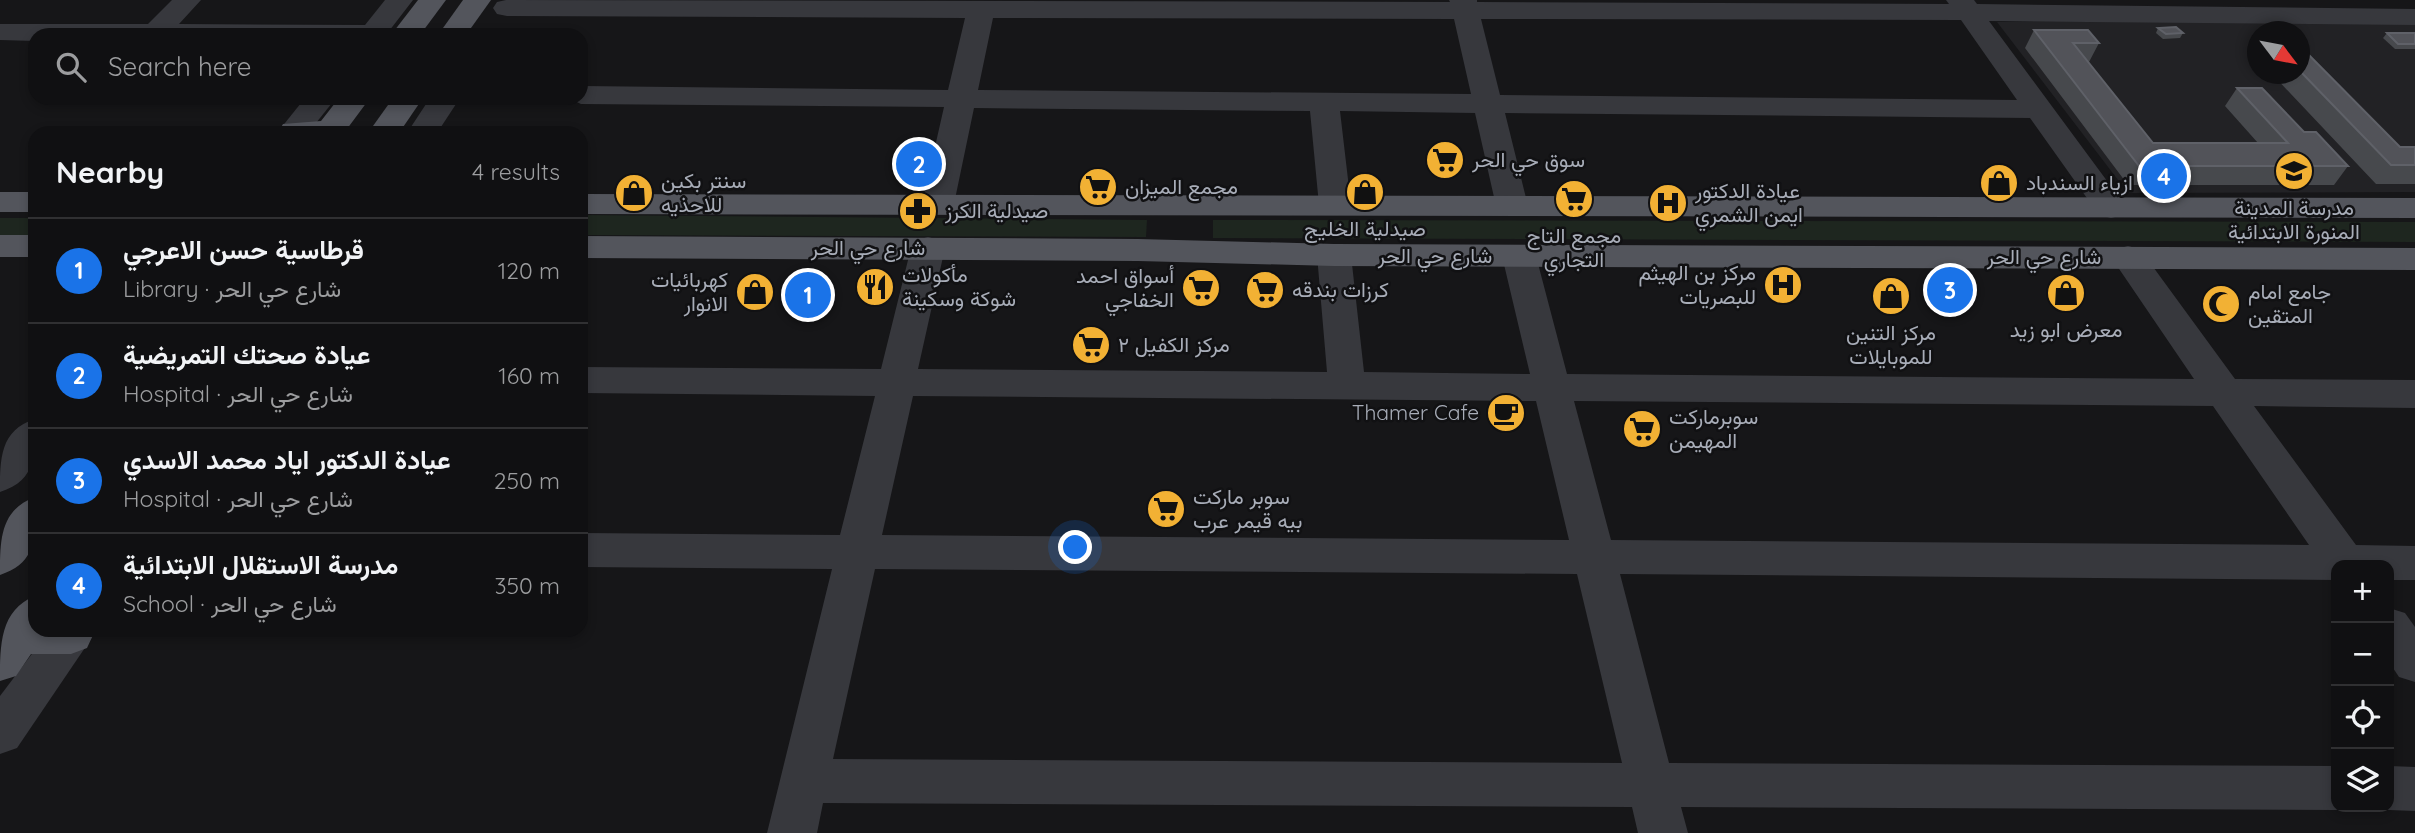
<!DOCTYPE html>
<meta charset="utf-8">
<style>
:root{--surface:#101012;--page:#19191b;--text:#f1f3f6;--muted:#9c9d9f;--line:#303032;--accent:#1a73e8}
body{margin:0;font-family:Quicksand,Vazirmatn,sans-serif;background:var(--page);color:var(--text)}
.controls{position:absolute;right:21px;bottom:21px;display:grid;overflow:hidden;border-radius:14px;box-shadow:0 4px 10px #0003}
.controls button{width:63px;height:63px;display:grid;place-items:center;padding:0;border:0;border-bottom:2px solid var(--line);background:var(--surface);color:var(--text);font:35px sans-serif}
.compass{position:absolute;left:2247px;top:21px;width:63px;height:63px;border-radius:50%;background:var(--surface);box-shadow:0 4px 10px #0003;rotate:122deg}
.you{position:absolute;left:1076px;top:548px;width:24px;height:24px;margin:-18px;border:5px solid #fff;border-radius:50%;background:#1a73e8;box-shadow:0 0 0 10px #1a73e833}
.badge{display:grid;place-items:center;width:46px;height:46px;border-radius:50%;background:var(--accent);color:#fff;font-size:23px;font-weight:700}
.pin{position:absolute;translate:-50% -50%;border:4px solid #fff;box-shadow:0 2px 7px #0006}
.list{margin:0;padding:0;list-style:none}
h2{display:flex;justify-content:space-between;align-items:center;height:91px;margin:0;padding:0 28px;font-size:30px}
h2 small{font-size:23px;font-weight:400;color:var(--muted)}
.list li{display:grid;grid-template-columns:46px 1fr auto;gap:21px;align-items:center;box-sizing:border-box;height:105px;padding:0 28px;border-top:2px solid var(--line)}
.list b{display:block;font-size:26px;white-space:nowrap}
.list p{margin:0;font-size:23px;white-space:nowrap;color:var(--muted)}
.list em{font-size:23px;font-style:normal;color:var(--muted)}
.icon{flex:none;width:38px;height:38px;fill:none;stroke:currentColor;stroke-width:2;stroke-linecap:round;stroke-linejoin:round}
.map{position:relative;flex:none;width:2415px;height:833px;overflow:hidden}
.search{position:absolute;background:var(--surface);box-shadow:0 4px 10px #0003;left:28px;top:28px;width:560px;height:77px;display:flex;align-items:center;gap:18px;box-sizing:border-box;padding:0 24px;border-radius:21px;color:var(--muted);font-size:26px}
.panel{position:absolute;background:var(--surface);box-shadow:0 4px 10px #0003;left:28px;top:126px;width:560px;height:511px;border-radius:21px}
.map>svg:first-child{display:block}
</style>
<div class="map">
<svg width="2415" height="833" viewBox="0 0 2415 833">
<rect width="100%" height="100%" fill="#161618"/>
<path fill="#222225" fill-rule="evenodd" d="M2204,21L2415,23V192L2128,193L1997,22ZM2258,32H2300V74H2258Z"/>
<g fill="#1e261f">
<polygon points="581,215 1147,220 1146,237 581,235"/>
<polygon points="0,218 35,218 35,237 0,236"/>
<polygon points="1213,220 2415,222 2415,242 1213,238"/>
</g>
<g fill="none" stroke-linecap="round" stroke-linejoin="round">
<g fill="#37383d" fill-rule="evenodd">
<polygon points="172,0 201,0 179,24 365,25 385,0 413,0 386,35 35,35 35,41 0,40 0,24 148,24"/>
<path d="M506,0L1450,2L1449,0H1477V2L1949,4L1946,0H1974L1977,4L2415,9V25L1989,21L2127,208L2123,215L2111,218L2099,215L2030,118L1505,113L1528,206L1524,213L1512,216L1500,213L1496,206L1475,113L1340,111L1351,205L1347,212L1335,215L1323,212L1319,205L1310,111L974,108L954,204L950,211L938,214L926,211L922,204L944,107L581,104L568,98H581V86L948,90L965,18L507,16L497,14L493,8L497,2ZM993,18L1454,19L1471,94L978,90ZM1481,19L1961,20L2017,100L1500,95Z"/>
<polygon points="305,98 336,98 308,133 277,133"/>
<polygon points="430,98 460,98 437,133 407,133"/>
<path d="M928,237L940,240L945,248L918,369L1327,372L1317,255L1322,247L1334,244L1346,247L1351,255L1364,372L1530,374L1502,256L1507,248L1519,245L1531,248L1536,256L1567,374L2194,379L2111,257L2116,249L2128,246L2140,249L2235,379L2415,380V408L2254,406L2356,545L2415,546V580H2389V565H2336V580L1620,574L1669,763L2336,766V807H2345L2336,810L1681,807L1688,833H1638L1632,807L823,803L817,833H767L832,569L581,567V533L840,535L875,396L581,393V367L881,369L911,248L916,240ZM913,396L1536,401L1569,540L882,535ZM1574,401L2213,406L2309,545L1611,540ZM875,569L1577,574L1622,763L833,759Z"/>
<path d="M35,419C35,452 38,480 0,492C0,459 0,430 35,419Z"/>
<polygon points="2389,608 2405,613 2415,627 2415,682 2399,677 2389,662"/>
<polygon points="50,630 97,630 17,748 0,754 0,696"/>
<polygon points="2389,766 2415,767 2415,811 2389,810 2380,807 2389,807"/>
</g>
<g fill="#53555c" fill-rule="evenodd">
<polygon points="418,0 446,0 420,35 391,35"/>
<polygon points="463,0 491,0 466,35 438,35"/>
<polygon points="339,98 370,98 344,133 279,131 283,124 321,121"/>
<polygon points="393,98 423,98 399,133 368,133"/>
<rect x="0" y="192" width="35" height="20"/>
<polygon points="581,194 2415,198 2415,218 581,214"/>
<rect x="0" y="235" width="35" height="22"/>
<polygon points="581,236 1138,239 1334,244 2415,248 2415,270 1334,266 1138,261 581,258"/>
<path d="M35,497C35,532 40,562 0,575C0,540 0,510 35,497Z"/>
<path d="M35,596V630H91L93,635L87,648L71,654H31L16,676L0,681C0,645 0,610 35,596Z"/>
</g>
</g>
<g fill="#47494d">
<polygon points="2158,28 2183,33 2180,38 2163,39 2156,33"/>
<polygon points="2034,30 2099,43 2089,62 2087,62 2153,143 2258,143 2225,106 2237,88 2304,132 2348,166 2334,185 2128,185 2025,48"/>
<polygon points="2387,33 2415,33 2415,49 2395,49 2383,38"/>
<polygon points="2300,46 2400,147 2415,147 2415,184 2376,184 2272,74 2300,74"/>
</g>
<g fill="#525359" stroke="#5f6168" stroke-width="2">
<polygon points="2176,27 2183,33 2166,34 2158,28"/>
<polygon points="2034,30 2088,30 2099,43 2073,43 2153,143 2288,143 2237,88 2262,88 2304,132 2316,132 2348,166 2139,166"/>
<polygon points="2387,33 2415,33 2415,44 2398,44"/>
<polygon points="2300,46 2400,147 2415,147 2415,165 2391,165 2300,71"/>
</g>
<defs>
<symbol id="supermarket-disc" viewBox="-11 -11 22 22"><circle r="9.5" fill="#f2b134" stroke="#111113"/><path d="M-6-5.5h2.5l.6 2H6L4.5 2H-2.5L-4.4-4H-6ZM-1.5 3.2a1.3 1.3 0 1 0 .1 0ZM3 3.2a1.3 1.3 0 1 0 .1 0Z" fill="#111"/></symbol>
<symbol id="school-disc" viewBox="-11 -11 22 22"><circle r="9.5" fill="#f2b134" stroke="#111113"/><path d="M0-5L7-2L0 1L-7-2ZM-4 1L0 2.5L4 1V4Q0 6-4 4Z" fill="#111"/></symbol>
<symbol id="shop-disc" viewBox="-11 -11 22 22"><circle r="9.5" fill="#f2b134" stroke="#111113"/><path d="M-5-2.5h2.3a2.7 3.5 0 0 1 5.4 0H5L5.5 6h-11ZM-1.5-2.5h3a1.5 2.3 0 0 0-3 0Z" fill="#111"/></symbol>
<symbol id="hospital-disc" viewBox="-11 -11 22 22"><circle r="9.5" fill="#f2b134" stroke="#111113"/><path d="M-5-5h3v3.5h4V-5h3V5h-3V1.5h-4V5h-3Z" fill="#111"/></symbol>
<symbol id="pharmacy-disc" viewBox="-11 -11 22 22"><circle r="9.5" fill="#f2b134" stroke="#111113"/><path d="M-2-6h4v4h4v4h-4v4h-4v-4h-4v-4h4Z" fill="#111"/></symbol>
<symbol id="restaurant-disc" viewBox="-11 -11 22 22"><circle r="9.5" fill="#f2b134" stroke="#111113"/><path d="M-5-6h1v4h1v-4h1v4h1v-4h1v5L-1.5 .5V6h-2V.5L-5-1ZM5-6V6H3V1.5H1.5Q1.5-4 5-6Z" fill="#111"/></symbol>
<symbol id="mosque-disc" viewBox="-11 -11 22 22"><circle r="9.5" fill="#f2b134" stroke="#111113"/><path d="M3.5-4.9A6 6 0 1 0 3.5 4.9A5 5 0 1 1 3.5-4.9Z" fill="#111"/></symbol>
<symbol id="cafe-disc" viewBox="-11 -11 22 22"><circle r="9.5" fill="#f2b134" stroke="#111113"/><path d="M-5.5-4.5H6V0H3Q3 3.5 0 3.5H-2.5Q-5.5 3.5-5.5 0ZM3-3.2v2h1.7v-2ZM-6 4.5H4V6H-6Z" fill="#111"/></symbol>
</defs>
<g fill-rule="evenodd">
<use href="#supermarket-disc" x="1423" y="138" width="44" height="44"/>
<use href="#school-disc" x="2272" y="149" width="44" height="44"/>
<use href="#shop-disc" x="1977" y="161" width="44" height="44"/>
<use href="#supermarket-disc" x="1076" y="165" width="44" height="44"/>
<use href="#shop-disc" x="1343" y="170" width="44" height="44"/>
<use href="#shop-disc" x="612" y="171" width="44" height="44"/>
<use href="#supermarket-disc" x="1552" y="177" width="44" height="44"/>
<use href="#hospital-disc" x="1646" y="181" width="44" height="44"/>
<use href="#pharmacy-disc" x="896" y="189" width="44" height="44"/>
<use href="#hospital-disc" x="1761" y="263" width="44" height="44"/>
<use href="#restaurant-disc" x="853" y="265" width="44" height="44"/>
<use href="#supermarket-disc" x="1179" y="266" width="44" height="44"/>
<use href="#supermarket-disc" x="1243" y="268" width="44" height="44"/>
<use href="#shop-disc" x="733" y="270" width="44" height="44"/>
<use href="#shop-disc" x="2044" y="271" width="44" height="44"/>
<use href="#shop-disc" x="1869" y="274" width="44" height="44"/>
<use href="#mosque-disc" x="2199" y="282" width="44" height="44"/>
<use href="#supermarket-disc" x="1069" y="323" width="44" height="44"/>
<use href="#cafe-disc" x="1484" y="391" width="44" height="44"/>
<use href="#supermarket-disc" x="1620" y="407" width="44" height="44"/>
<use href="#supermarket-disc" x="1144" y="487" width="44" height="44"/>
</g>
<g text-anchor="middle" stroke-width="5" stroke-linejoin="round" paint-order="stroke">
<g font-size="21" fill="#a8adb8" stroke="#111113" text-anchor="start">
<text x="1472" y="167">سوق حي الحر</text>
<text x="661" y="188">سنتر بكين<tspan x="661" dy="24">للاحذيه</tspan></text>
<text x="2026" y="190">ازياء السندباد</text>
<text x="1125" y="194">مجمع الميزان</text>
<text x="1695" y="198">عيادة الدكتور<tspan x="1695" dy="24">ايمن الشمري</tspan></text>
<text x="2294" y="215" text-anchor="middle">مدرسة المدينة<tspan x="2294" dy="24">المنورة الابتدائية</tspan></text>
<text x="945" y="218">صيدلية الكرز</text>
<text x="1365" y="236" text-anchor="middle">صيدلية الخليج</text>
<text x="1574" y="243" text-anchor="middle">مجمع التاج<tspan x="1574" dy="24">التجاري</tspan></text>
<text x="1756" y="280" text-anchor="end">مركز بن الهيثم<tspan x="1756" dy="24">للبصريات</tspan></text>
<text x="902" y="282">مأكولات<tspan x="902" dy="24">شوكة وسكينة</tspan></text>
<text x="1174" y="283" text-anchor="end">أسواق احمد<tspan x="1174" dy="24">الخفاجي</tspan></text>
<text x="728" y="287" text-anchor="end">كهربائيات<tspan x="728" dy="24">الانوار</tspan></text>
<text x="1292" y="297">كرزات بندقه</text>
<text x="2248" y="299">جامع امام<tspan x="2248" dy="24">المتقين</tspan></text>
<text x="2066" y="337" text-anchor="middle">معرض ابو زيد</text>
<text x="1891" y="340" text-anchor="middle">مركز التنين<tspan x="1891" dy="24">للموبايلات</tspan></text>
<text x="1118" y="352">مركز الكفيل ٢</text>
<text x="1479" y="420" text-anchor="end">Thamer Cafe</text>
<text x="1669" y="424">سوبرماركت<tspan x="1669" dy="24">المهيمن</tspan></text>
<text x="1193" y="504">سوبر ماركت<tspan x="1193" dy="24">بيه قيمر عرب</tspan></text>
</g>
<g font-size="21" fill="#a8adb8" stroke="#111113">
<text x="868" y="255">شارع حي الحر</text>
<text x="1435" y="263">شارع حي الحر</text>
<text x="2044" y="264">شارع حي الحر</text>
</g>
</g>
</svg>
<div class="controls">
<button>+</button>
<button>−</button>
<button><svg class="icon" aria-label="locate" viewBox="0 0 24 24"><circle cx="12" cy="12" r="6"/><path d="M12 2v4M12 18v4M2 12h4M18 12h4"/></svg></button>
<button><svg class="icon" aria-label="layers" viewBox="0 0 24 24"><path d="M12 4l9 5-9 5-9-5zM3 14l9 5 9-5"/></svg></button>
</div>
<svg class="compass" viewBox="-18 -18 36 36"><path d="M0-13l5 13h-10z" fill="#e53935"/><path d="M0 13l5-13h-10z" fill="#9c9d9f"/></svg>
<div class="you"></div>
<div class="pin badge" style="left:808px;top:295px">1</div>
<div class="pin badge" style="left:919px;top:164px">2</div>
<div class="pin badge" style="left:1950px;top:290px">3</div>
<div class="pin badge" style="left:2164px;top:176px">4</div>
<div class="search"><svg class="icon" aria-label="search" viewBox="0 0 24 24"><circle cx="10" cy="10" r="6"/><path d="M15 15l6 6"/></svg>Search here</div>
<section class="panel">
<h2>Nearby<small>4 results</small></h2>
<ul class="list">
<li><span class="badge">1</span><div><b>قرطاسية حسن الاعرجي</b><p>Library · شارع حي الحر</p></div><em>120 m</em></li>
<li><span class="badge">2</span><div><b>عيادة صحتك التمريضية</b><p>Hospital · شارع حي الحر</p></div><em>160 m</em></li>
<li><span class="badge">3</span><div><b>عيادة الدكتور اياد محمد الاسدي</b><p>Hospital · شارع حي الحر</p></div><em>250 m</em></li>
<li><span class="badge">4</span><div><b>مدرسة الاستقلال الابتدائية</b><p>School · شارع حي الحر</p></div><em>350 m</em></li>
</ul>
</section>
</div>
